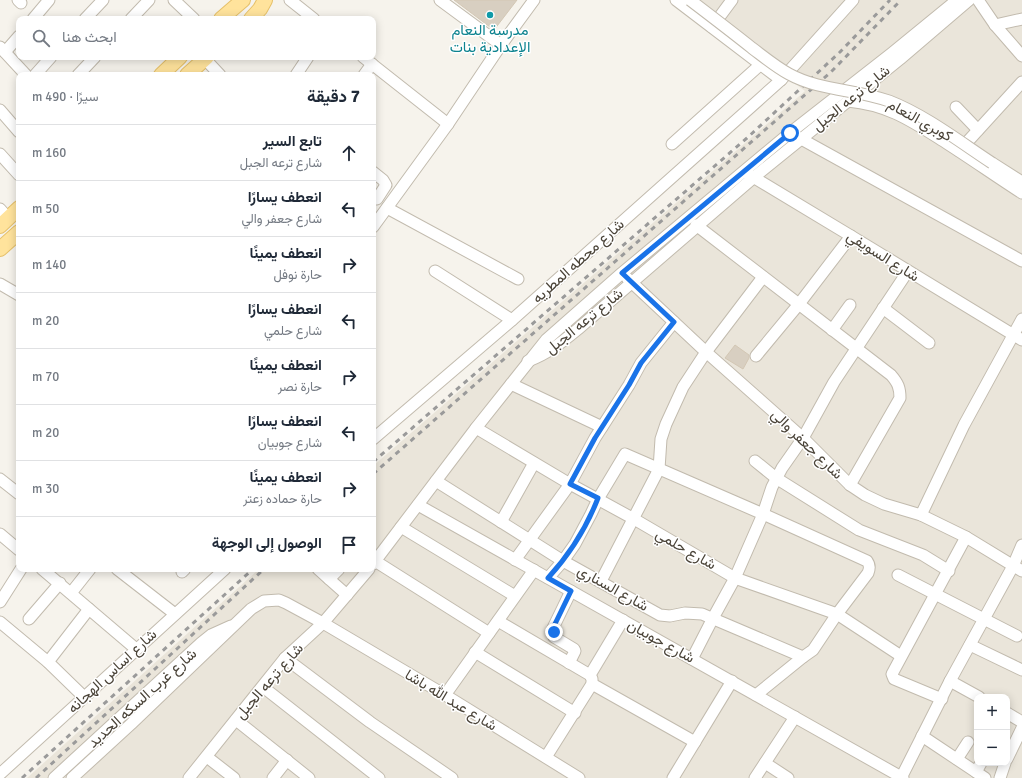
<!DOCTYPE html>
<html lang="ar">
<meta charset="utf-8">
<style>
:root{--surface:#fff;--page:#f6f6f7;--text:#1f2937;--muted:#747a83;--line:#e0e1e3}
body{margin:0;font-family:Signika,Vazirmatn,sans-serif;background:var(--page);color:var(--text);direction:rtl}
.controls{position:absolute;right:12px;bottom:12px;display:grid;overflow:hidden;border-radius:8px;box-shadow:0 2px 10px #0003}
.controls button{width:36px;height:36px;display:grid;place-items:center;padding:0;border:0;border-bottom:1px solid var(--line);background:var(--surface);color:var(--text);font:20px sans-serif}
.stop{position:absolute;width:12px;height:12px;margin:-9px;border:3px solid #1a73e8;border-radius:50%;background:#fff}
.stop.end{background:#1a73e8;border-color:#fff;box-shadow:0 1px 4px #0008}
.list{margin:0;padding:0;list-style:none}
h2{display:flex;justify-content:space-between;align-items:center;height:52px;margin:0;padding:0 16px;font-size:17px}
h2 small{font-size:13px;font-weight:400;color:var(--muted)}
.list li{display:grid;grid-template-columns:26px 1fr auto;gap:12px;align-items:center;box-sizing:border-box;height:56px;padding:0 16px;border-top:1px solid var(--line)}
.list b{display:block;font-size:15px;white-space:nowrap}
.list p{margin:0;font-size:13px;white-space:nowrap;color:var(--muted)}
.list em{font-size:13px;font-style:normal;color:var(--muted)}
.icon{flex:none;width:22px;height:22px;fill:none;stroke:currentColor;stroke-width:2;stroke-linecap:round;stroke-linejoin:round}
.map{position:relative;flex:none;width:1022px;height:778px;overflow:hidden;direction:ltr}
.search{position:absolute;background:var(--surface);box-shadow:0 2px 10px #0003;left:16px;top:16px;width:360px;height:44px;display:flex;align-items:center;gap:10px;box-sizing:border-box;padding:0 14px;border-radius:8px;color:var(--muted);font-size:15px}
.panel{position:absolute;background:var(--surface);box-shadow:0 2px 10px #0003;left:16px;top:72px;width:360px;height:500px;border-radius:8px;direction:rtl}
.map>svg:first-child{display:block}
</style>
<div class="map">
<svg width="1022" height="778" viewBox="0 0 1022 778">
<rect width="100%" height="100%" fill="#f6f3ec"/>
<path fill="#eae5da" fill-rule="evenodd" d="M682,0H1022V778H27L259,569H373V466L805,91ZM977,697H1007V763H977Z"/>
<g fill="#d8cfc1" stroke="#d3c7b4">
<polygon points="454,0 517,0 494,30"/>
<polygon points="735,345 749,355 749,358 743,369 725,358"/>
</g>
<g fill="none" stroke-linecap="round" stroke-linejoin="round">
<defs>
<g id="minor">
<polyline points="18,0 21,3"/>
<polyline points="174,0 194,19"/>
<polyline points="290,0 314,19"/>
<polyline points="440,0 501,45"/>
<polyline points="676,0 781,80"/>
<polyline points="978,0 995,25 1022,56"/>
<polyline points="33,19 49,0"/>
<polyline points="85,19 103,0"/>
<polyline points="131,19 149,0"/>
<polyline points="995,25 1022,19"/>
<polyline points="712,27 732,0"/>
<polyline points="0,47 26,75"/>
<polyline points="5,52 19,36"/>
<polyline points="363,57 448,124"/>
<polyline points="205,59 220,75"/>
<polyline points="35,75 51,57"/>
<polyline points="78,75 95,57"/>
<polyline points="296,75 308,57"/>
<polyline points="364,75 372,64"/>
<path d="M848,101C890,105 913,122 948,144C973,160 997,177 1022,193"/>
<polyline points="956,107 978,130"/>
<polyline points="0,110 19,132"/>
<polyline points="794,135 1022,261"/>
<polyline points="672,144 761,64"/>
<polyline points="959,151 1022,82"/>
<polyline points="0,154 19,175"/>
<polyline points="992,163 1022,182"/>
<polyline points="373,172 383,180 386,185 377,199 373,196"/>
<polyline points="748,174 851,236 1022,340"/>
<polyline points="387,208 518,279"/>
<polyline points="0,209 8,218"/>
<path d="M696,225L891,375C898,383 900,388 900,398L850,485"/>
<polyline points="373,227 448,124 501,45 534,0"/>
<polyline points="435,271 512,320"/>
<polyline points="627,278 706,352 803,438 850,485 865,495 884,504 921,515 966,537 1022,571"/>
<polyline points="0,284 19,295"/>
<polyline points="883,308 929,343"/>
<polyline points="832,330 850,305"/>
<polyline points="756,356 799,304 851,236"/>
<path d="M528,361C549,353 562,342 578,329L753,178L900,59L969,0"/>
<polyline points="511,384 602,427"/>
<polyline points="476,428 570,484 634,519 735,578 837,614 901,656"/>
<polyline points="373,439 512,320 762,97 781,80 853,0"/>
<polyline points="755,461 776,478 859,530 923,555 949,571"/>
<polyline points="0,479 19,494"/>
<polyline points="436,481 563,561 660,615 670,616 685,613 702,614 803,657"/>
<polyline points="418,505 903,778"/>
<polyline points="921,515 964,425 1022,319"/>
<polyline points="501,522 534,463"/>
<polyline points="401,527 515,596"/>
<polyline points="0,534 19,550"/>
<polyline points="515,560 570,484 595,438 629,385 641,363 674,322"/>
<polyline points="375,561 489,633"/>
<polyline points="373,564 476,428 546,340 622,273 791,132 892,53 957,0"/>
<polyline points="42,569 136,649"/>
<polyline points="117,569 175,614"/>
<polyline points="318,569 329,579 339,569"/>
<polyline points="182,572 185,569"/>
<polyline points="898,575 1017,636"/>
<path d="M548,578L563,561L575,544L591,514L598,499L625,454L763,514L867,561C870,565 870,568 868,573L837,614L813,650L803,657L756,695"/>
<polyline points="329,579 347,595"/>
<polyline points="601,581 659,469 661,439 666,424 683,387 706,352 763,277"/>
<polyline points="71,593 90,569"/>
<polyline points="0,602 21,569"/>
<polyline points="29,619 60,583"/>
<polyline points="498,621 590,675 592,679 592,684 546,757"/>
<polyline points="0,622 48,662 84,697"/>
<polyline points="970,645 1022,670"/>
<polyline points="475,652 575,713"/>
<polyline points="285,658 370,722 452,778"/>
<polyline points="692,659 713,618 735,578 763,514 772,487 782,468 803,438 834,382 908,271"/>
<polyline points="48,662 89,609"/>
<polyline points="569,663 575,651 574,649 554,637 554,632 553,628 571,591"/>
<polyline points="590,675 623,620"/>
<polyline points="950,681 979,697"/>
<polyline points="592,684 695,742"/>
<polyline points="263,687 379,778"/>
<polyline points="445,695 534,570"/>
<polyline points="942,699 894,679 892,674 966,537"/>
<polyline points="1007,713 1022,722"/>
<polyline points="236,720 309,778"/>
<polyline points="922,736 985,778"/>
<polyline points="207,757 234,778"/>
<polyline points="957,759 968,742"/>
<polyline points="1007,759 1022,728"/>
<polyline points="765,763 788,778"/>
<polyline points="976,772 981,763"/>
<polyline points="0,774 225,569"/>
<polyline points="54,778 201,643 211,635 231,626"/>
<polyline points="72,778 131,724 251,609 264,601 279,600 286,603 323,623 445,695 579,778"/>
<polyline points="189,778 285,658 323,623 369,569"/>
<polyline points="273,778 287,760"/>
<polyline points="673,778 732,681"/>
<polyline points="755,778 795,717"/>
<polyline points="901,778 950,681 1013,566 1022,545"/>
<polyline points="1000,778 1005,763"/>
</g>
<g id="major">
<polyline points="221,19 243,0"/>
<polyline points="251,19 260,9 265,0"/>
<polyline points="161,75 180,57"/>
<polyline points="187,75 207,57"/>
<polyline points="0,226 19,208"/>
<polyline points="0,249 19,232"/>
</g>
</defs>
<use href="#minor" stroke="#c2bbae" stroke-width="13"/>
<use href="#major" stroke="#e6c16a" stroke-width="16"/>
<use href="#minor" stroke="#fff" stroke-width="11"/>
<use href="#major" stroke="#ffe39c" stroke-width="14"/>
<g stroke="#9a9a9a" stroke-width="3" stroke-dasharray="5 5" stroke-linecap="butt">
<polyline points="373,462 747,138 840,52 890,0"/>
<polyline points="373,474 831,72 901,0"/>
<polyline points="22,778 253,569"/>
<polyline points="36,778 264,569"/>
</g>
<defs>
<path id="minor-bridge" d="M690,0C711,16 732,32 752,48C764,57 776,67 789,74C820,91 856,89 889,101C925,115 960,142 992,163"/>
</defs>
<use href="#minor-bridge" stroke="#c2bbae" stroke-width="13" stroke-linecap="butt"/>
<use href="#minor-bridge" stroke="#fff" stroke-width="11"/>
</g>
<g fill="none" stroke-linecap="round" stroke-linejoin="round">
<path stroke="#1a73e8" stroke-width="5" d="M554,632L553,628L571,591L548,578C570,554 586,529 598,498L570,484L595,438L629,385L641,363L674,322L622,273L790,133"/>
</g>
<circle fill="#0f9aa8" stroke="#fff" stroke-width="1.5" cx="490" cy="15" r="4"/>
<g text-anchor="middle" stroke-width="3" stroke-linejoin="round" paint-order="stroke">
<g font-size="15" fill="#0d838f" stroke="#fff">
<text x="490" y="35">مدرسة النعام<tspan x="490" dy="17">الإعدادية بنات</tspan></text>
</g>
<g font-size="15" fill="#4b4439" stroke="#fff">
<text transform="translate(851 98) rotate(-39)" y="5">شارع ترعه الجبل</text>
<text transform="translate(920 120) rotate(29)" y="5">كوبري النعام</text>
<text transform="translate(883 256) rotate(32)" y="5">شارع السويفي</text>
<text transform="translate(578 261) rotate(-42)" y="5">شارع محطه المطريه</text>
<text transform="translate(584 321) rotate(-39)" y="5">شارع ترعه الجبل</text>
<text transform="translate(807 444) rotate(44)" y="5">شارع جعفر والي</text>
<text transform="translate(686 549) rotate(30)" y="5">شارع حلمي</text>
<text transform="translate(613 588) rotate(29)" y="5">شارع السناري</text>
<text transform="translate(661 641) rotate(29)" y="5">شارع جوبيان</text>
<text transform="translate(112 671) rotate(-43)" y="5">شارع اساس الهجانه</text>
<text transform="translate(269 681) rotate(-49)" y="5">شارع ترعه الجبل</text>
<text transform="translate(142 698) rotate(-42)" y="5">شارع غرب السكه الحديد</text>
<text transform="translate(451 700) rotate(31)" y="5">شارع عبد الله باشا</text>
</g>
</g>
</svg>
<div class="controls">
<button>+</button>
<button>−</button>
</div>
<div class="stop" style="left:790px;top:133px"></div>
<div class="stop end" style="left:554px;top:632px"></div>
<div class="search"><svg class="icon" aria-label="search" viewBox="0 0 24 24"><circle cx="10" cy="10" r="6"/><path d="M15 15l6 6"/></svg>ابحث هنا</div>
<section class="panel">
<h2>7 دقيقة<small>سيرًا · 490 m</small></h2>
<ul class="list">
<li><svg class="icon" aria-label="ahead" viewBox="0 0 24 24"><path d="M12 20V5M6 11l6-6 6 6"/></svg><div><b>تابع السير</b><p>شارع ترعه الجبل</p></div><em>160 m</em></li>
<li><svg class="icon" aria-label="left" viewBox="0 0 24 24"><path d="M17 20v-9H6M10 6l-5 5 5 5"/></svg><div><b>انعطف يسارًا</b><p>شارع جعفر والي</p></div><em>50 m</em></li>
<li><svg class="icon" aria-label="right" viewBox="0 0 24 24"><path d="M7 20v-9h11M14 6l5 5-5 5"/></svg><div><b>انعطف يمينًا</b><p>حارة نوفل</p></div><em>140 m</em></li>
<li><svg class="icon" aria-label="left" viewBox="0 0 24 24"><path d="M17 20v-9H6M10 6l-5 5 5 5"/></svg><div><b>انعطف يسارًا</b><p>شارع حلمي</p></div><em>20 m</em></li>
<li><svg class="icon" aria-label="right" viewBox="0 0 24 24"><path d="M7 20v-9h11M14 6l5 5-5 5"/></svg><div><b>انعطف يمينًا</b><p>حارة نصر</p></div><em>70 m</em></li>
<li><svg class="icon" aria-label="left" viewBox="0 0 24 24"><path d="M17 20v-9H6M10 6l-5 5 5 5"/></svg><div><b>انعطف يسارًا</b><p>شارع جوبيان</p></div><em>20 m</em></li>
<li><svg class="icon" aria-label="right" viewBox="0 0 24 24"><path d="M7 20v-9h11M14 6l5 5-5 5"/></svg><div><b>انعطف يمينًا</b><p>حارة حماده زعتر</p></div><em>30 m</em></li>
<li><svg class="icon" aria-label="arrive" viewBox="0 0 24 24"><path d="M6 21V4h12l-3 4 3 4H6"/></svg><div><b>الوصول إلى الوجهة</b></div></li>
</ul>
</section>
</div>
